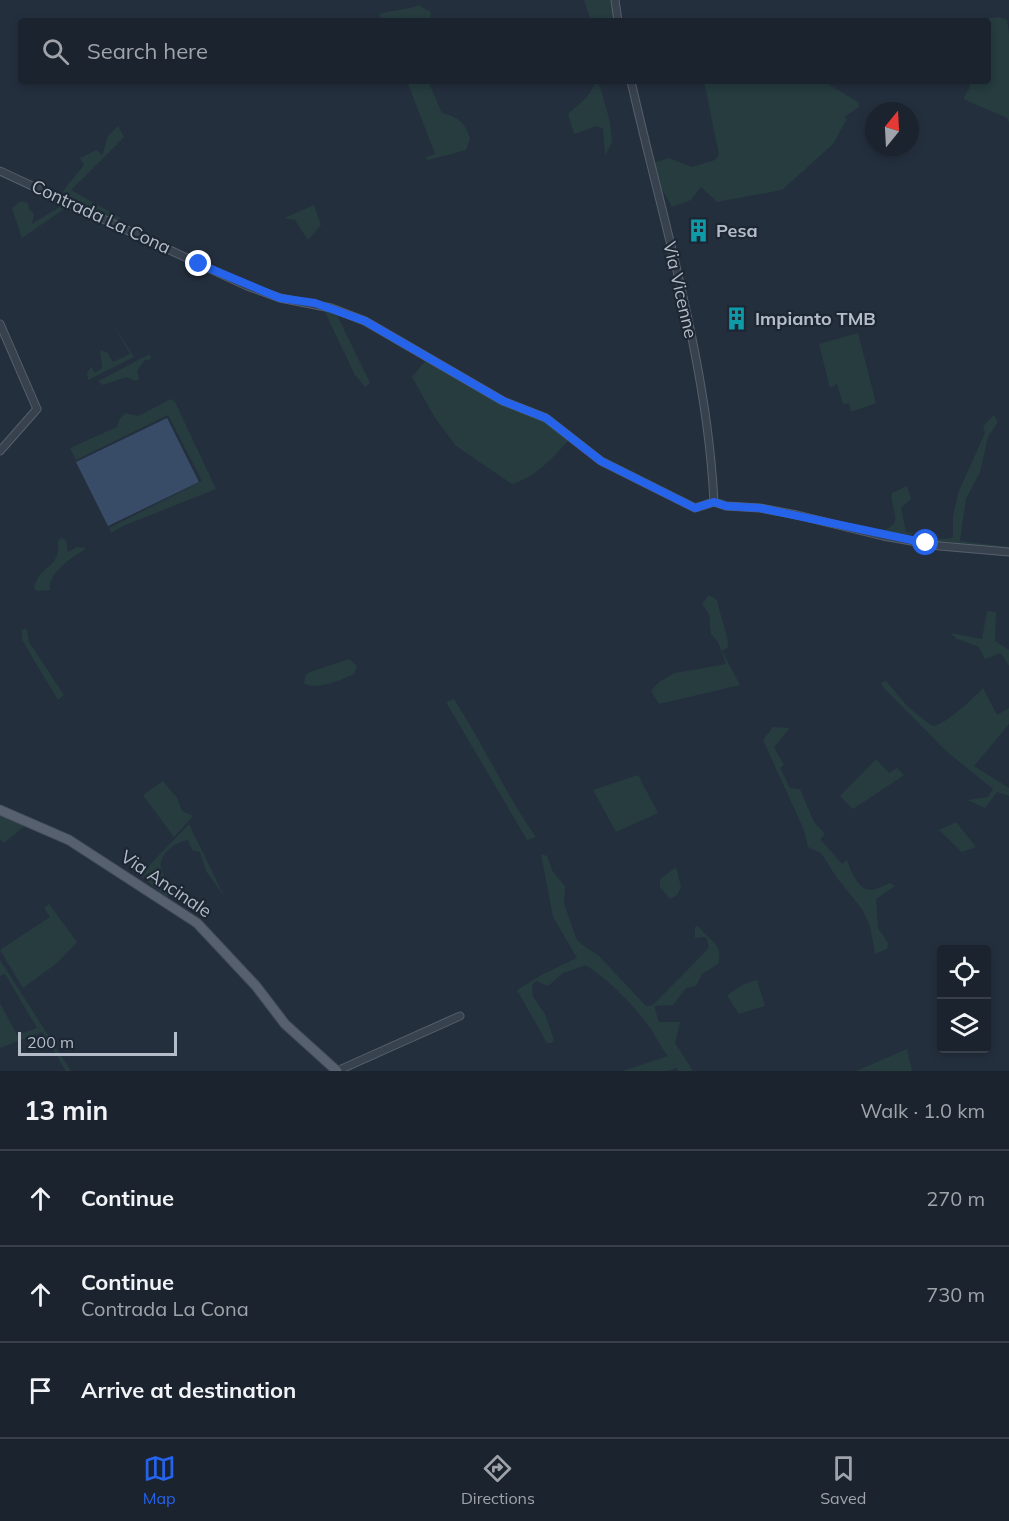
<!DOCTYPE html>
<meta charset="utf-8">
<style>
:root{--surface:#1b232e;--page:#282f3a;--text:#f1f3f6;--muted:#a0a4aa;--line:#39404a;--accent:#2563eb}
body{margin:0;font-family:Mulish,sans-serif;background:var(--page);color:var(--text)}
.controls{position:absolute;right:18px;bottom:18px;display:grid;overflow:hidden;border-radius:6px;box-shadow:0 3px 9px #0003}
.controls button{width:54px;height:54px;display:grid;place-items:center;padding:0;border:0;border-bottom:2px solid var(--line);background:var(--surface);color:var(--text);font:30px sans-serif}
.compass{position:absolute;left:865px;top:102px;width:54px;height:54px;border-radius:50%;background:var(--surface);box-shadow:0 3px 9px #0003;rotate:18deg}
.scale{position:absolute;left:18px;bottom:15px;width:159px;box-sizing:border-box;padding-left:6px;border:3px solid #b4bcc9;border-top:0;font-size:16px;line-height:21px;white-space:nowrap;color:#b4bcc9;-webkit-text-stroke:4px #1d2633;paint-order:stroke}
.stop{position:absolute;width:18px;height:18px;margin:-14px;border:4px solid #2563eb;border-radius:50%;background:#fff}
.stop.end{background:#2563eb;border-color:#fff;box-shadow:0 2px 6px #0008}
.list{margin:0;padding:0;list-style:none}
h2{display:flex;justify-content:space-between;align-items:center;height:78px;margin:0;padding:0 24px;font-size:26px}
h2 small{font-size:20px;font-weight:400;color:var(--muted)}
.list li{display:grid;grid-template-columns:39px 1fr auto;gap:18px;align-items:center;box-sizing:border-box;height:96px;padding:0 24px;border-top:2px solid var(--line)}
.list b{display:block;font-size:22px;white-space:nowrap}
.list p{margin:0;font-size:20px;white-space:nowrap;color:var(--muted)}
.list em{font-size:20px;font-style:normal;color:var(--muted)}
.icon{flex:none;width:33px;height:33px;fill:none;stroke:currentColor;stroke-width:2;stroke-linecap:round;stroke-linejoin:round}
.map{position:relative;flex:none;width:1009px;height:1071px;overflow:hidden}
.search{position:absolute;background:var(--surface);box-shadow:0 3px 9px #0003;left:18px;right:18px;top:18px;height:66px;display:flex;align-items:center;gap:15px;box-sizing:border-box;padding:0 21px;border-radius:6px;color:var(--muted);font-size:22px}
.sheet{height:366px;background:var(--surface)}
nav{display:flex;justify-content:space-around;align-items:center;box-sizing:border-box;height:84px;border-top:2px solid var(--line);background:var(--surface);font-size:16px;color:var(--muted)}
nav a{display:grid;justify-items:center;gap:3px}
nav .on{color:var(--accent)}
.map>svg:first-child{display:block}
</style>
<div class="map">
<svg width="1009" height="1071" viewBox="0 0 1009 1071">
<rect width="100%" height="100%" fill="#242f3e"/>
<g fill="#263c3f">
<polygon points="584,0 613,0 615,21 591,21"/>
<path d="M418,5L431,12L430,21H382L379,14C392,10 408,10 418,5Z"/>
<polygon points="999,17 1007,20 1009,33 1009,123 1007,118 963,99 970,87 969,81 988,81 988,21 974,21"/>
<path d="M407,81H428L442,113C458,117 466,123 470,139L466,150L428,160L425,157L435,154Z"/>
<polygon points="704,81 823,81 858,102 859,107 844,117 847,119 833,144 782,190 717,202 701,187 691,200 672,207 660,186 653,163 669,158 692,167 715,160 719,155"/>
<polygon points="596,83 600,86 610,122 612,143 605,155 603,129 597,126 574,134 568,114 587,97"/>
<polygon points="118,126 124,137 71,190 121,218 116,221 64,196 63,191 84,165 80,158 97,150 102,156 108,136"/>
<polygon points="21,201 28,203 29,209 34,214 32,224 66,203 71,204 22,238 12,208"/>
<polygon points="314,205 321,225 308,240 295,220 284,218"/>
<polygon points="322,306 336,313 370,383 365,387 355,375"/>
<polygon points="110,319 134,357 88,380 87,373 91,367 95,373 102,368 100,350 108,353 113,362 130,354"/>
<polygon points="858,333 876,403 851,412 849,403 843,404 837,384 830,388 819,344"/>
<polygon points="150,354 151,359 145,360 137,370 139,379 136,381 126,377 103,385 98,381"/>
<path d="M427,359L547,421L570,439C552,458 538,476 512,484L456,446L435,418L412,377Z"/>
<polygon points="171,399 175,402 216,489 123,526 111,533 109,528 202,481 168,415 76,460 70,448 117,427 119,420 125,413 138,416"/>
<path d="M994,415L998,422L988,437L980,472L966,499L960,541L1009,547V550L912,539C929,531 939,543 953,537V517L958,493L985,433L983,426Z"/>
<path d="M907,486L911,499L901,508L906,532L914,533L904,537L879,532C908,524 889,510 892,493Z"/>
<path d="M61,538L66,540L68,552L77,547L87,548C74,556 47,573 50,590L37,591L34,588C40,563 60,571 58,541Z"/>
<path d="M709,595L717,600C719,613 729,636 728,647L722,651L740,685L659,704L651,691L659,682L675,673L726,664L718,642L711,634L709,614L702,604Z"/>
<polygon points="987,611 996,612 995,641 1009,650 1009,666 1001,653 985,659 979,647 957,639 950,633 982,639"/>
<polygon points="27,629 29,642 64,695 58,700 22,640 22,630"/>
<path d="M349,659L357,666L354,674C341,680 315,691 304,683L306,675L310,672Z"/>
<path d="M886,681L908,707L932,726C943,727 975,697 983,688L997,715L1009,708V724L974,766L1009,788V796L997,792L985,808L967,800L988,797L993,789L946,751L882,686V682Z"/>
<path d="M454,699C483,744 505,793 536,837L527,840L446,702Z"/>
<path d="M773,727L790,728L774,747L784,765L780,768L790,788L800,789L814,822L825,834L820,839L842,864L847,860C851,871 858,890 871,890C877,890 884,885 890,883L895,886L876,899L878,928L888,943L887,949L875,954L870,926L862,909L837,878L821,853L808,847L804,830L763,740Z"/>
<polygon points="876,759 889,773 897,768 904,775 853,809 840,796"/>
<polygon points="638,775 658,813 616,832 593,790"/>
<polygon points="163,781 177,798 182,811 193,816 174,837 143,795"/>
<polygon points="0,813 27,824 4,843 0,839"/>
<polygon points="956,822 976,847 962,852 939,830"/>
<path d="M189,824L224,896L206,871L200,852L192,850L188,840C175,842 158,854 161,869C162,876 170,883 174,889L167,898L140,875Z"/>
<path d="M541,854L547,856L553,872L565,886L564,903L576,938L581,944L598,955L646,1006L653,1005L707,950L709,946L706,937L695,938V927L698,926C709,941 724,943 718,964L702,974L696,986L686,988L673,1005L654,1006L659,1022H680L675,1043L693,1071H679L676,1068L667,1071H623L668,1056C660,1047 657,1037 650,1028C633,1004 610,981 586,965L563,973L548,986L536,981L532,985L533,997L545,1014L554,1040L552,1043H547L517,990L543,974L577,958L553,917Z"/>
<polygon points="676,867 681,887 677,895 670,899 660,887 660,879"/>
<polygon points="49,904 77,942 57,963 23,988 0,950 50,917 44,908"/>
<polygon points="0,960 71,1071 66,1071 42,1032 0,1048 0,1003 17,1035 37,1028 5,974 0,976"/>
<path d="M757,980L765,1006L739,1014L727,996C736,988 745,983 757,980Z"/>
<polygon points="907,1049 912,1071 856,1071"/>
</g>
<polygon fill="#394c67" points="167,418 199,482 108,526 76,462"/>
<g fill="none" stroke-linecap="round" stroke-linejoin="round">
<defs>
<g id="minor">
<polyline points="615,0 618,21"/>
<path d="M631,81C662,219 707,359 714,502"/>
<polyline points="0,171 247,286 280,298 331,308 365,321 503,401 546,418 601,461 695,508 714,502"/>
<polyline points="0,324 37,409 0,451"/>
<polyline points="714,502 726,506 760,508 797,515 883,536 940,546 1009,552"/>
<polyline points="337,1071 460,1016"/>
</g>
<polyline id="major" points="0,810 69,840 197,923 256,986 285,1024 337,1071"/>
</defs>
<use href="#minor" stroke="#565f6c" stroke-width="9"/>
<use href="#major" stroke="#414a57" stroke-width="11"/>
<use href="#minor" stroke="#38414e" stroke-width="7"/>
<use href="#major" stroke="#56606e" stroke-width="9"/>
</g>
<g fill="none" stroke-linecap="round" stroke-linejoin="round">
<polyline stroke="#2563eb" stroke-width="8" points="199,264 280,298 315,303 365,321 503,401 546,418 601,461 695,508 714,502 726,506 760,508 926,543"/>
</g>
<defs>
<symbol id="building-bare" viewBox="-9 -9 18 18"><path d="M-4-6H4V6H1V3H-1V6H-4ZM-2.5-4.3h1.7v1.8h-1.7ZM.8-4.3h1.7v1.8H.8ZM-2.5-1h1.7V.8h-1.7ZM.8-1h1.7V.8H.8Z" fill="#0f9aa8" stroke="#1d2633" stroke-width="2.5" paint-order="stroke"/></symbol>
</defs>
<g fill-rule="evenodd">
<use href="#building-bare" x="682" y="214" width="33" height="33"/>
<use href="#building-bare" x="720" y="302" width="33" height="33"/>
</g>
<g text-anchor="middle" stroke-width="4.5" stroke-linejoin="round" paint-order="stroke">
<g font-size="18" fill="#b4bcc9" stroke="#1d2633">
<text transform="translate(101 217) rotate(25)" y="6">Contrada La Cona</text>
<text transform="translate(680 290) rotate(77)" y="6">Via Vicenne</text>
<text transform="translate(166 884) rotate(34)" y="6">Via Ancinale</text>
</g>
<g font-size="18" font-weight="bold" fill="#b4bcc9" stroke="#1d2633" text-anchor="start">
<text x="716" y="237">Pesa</text>
<text x="755" y="325">Impianto TMB</text>
</g>
</g>
</svg>
<div class="controls">
<button><svg class="icon" aria-label="locate" viewBox="0 0 24 24"><circle cx="12" cy="12" r="6"/><path d="M12 2v4M12 18v4M2 12h4M18 12h4"/></svg></button>
<button><svg class="icon" aria-label="layers" viewBox="0 0 24 24"><path d="M12 4l9 5-9 5-9-5zM3 14l9 5 9-5"/></svg></button>
</div>
<svg class="compass" viewBox="-18 -18 36 36"><path d="M0-13l5 13h-10z" fill="#e53935"/><path d="M0 13l5-13h-10z" fill="#a0a4aa"/></svg>
<div class="scale">200 m</div>
<div class="stop" style="left:926px;top:543px"></div>
<div class="stop end" style="left:199px;top:264px"></div>
<div class="search"><svg class="icon" aria-label="search" viewBox="0 0 24 24"><circle cx="10" cy="10" r="6"/><path d="M15 15l6 6"/></svg>Search here</div>
</div>
<section class="sheet">
<h2>13 min<small>Walk · 1.0 km</small></h2>
<ul class="list">
<li><svg class="icon" aria-label="ahead" viewBox="0 0 24 24"><path d="M12 20V5M6 11l6-6 6 6"/></svg><div><b>Continue</b></div><em>270 m</em></li>
<li><svg class="icon" aria-label="ahead" viewBox="0 0 24 24"><path d="M12 20V5M6 11l6-6 6 6"/></svg><div><b>Continue</b><p>Contrada La Cona</p></div><em>730 m</em></li>
<li><svg class="icon" aria-label="arrive" viewBox="0 0 24 24"><path d="M6 21V4h12l-3 4 3 4H6"/></svg><div><b>Arrive at destination</b></div></li>
</ul>
</section>
<nav>
<a class="on"><svg class="icon" aria-label="map" viewBox="0 0 24 24"><path d="M3 6l6-2 6 2 6-2v14l-6 2-6-2-6 2zM9 4v14M15 6v14"/></svg>Map</a>
<a><svg class="icon" aria-label="directions" viewBox="0 0 24 24"><path d="M12 3l9 9-9 9-9-9zM9 14v-3h6M13 9l2 2-2 2"/></svg>Directions</a>
<a><svg class="icon" aria-label="saved" viewBox="0 0 24 24"><path d="M7 4h10v16l-5-4-5 4z"/></svg>Saved</a>
</nav>
